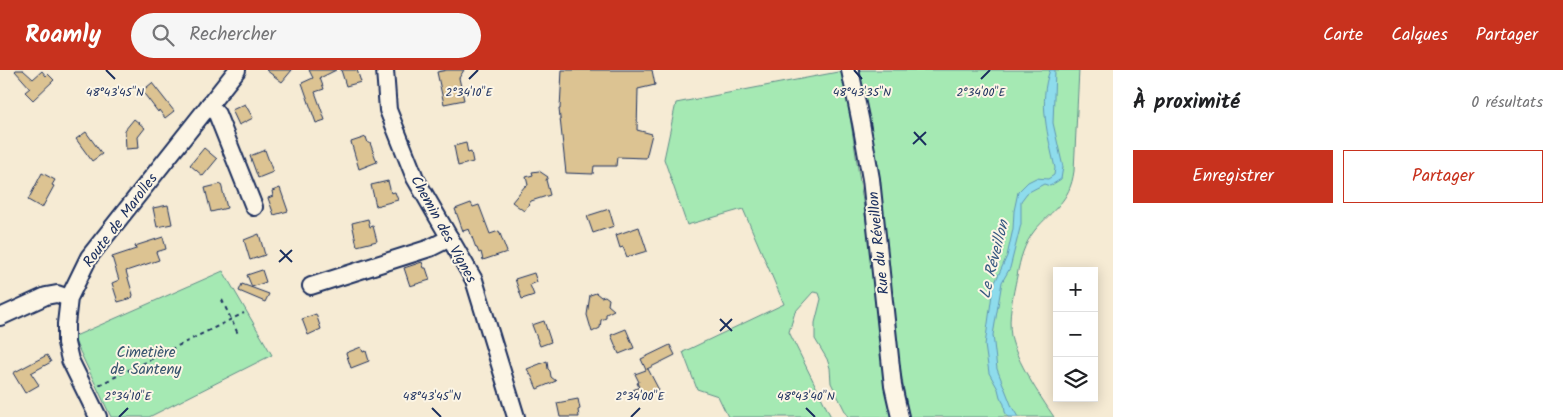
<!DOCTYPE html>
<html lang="fr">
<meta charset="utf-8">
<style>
:root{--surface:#fff;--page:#f6f6f6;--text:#202124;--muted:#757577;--line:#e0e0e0;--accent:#c8321e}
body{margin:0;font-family:Kalam,sans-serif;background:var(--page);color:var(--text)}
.controls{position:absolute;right:15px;bottom:15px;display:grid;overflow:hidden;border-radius:0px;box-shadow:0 2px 12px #0003}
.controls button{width:45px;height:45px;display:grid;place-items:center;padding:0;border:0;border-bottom:1px solid var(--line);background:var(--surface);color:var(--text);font:25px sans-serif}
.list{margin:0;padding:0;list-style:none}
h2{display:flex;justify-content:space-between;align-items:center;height:65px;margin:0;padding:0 20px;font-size:21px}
h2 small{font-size:16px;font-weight:400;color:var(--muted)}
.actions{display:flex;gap:10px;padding:15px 20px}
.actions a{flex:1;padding:11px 0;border:1px solid var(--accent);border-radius:0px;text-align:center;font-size:18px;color:var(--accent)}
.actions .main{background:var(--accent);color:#fff}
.icon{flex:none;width:28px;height:28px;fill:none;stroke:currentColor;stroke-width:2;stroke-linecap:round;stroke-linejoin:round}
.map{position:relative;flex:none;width:1113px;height:347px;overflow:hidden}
header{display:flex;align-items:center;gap:30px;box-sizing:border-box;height:70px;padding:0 25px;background:var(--accent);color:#fff}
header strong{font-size:24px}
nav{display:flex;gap:28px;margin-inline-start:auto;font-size:18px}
.search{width:350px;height:45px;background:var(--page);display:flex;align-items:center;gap:12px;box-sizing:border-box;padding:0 18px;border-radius:28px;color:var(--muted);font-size:19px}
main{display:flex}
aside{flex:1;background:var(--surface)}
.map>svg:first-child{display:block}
</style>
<header>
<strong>Roamly</strong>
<div class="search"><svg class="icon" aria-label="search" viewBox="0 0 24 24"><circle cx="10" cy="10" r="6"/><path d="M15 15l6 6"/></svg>Rechercher</div>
<nav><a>Carte</a><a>Calques</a><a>Partager</a></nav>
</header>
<main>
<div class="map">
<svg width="1113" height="347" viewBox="0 0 1113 347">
<rect width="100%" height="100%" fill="#f6ebd4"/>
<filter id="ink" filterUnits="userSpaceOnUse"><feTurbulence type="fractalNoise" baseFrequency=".02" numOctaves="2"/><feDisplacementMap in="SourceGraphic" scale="10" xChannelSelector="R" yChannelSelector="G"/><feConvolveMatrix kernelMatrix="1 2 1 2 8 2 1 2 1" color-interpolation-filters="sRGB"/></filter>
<g filter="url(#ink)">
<g fill="#a5e9b3" stroke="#608c88">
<path d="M854,0H1079L1074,101C1070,132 1053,139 1035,160C1024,174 1020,189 1017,206C1013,225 1008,246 1011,266C1016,291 1040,326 1054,347H908Z"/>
<polygon points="843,1 868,164 887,318 893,347 848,347 831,313 830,298 827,289 815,269 815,253 821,229 819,223 813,222 795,242 789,262 831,347 728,347 718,326 697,319 683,282 784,234 743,139 687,155 664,89 676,33"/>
<polygon points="223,201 272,285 149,347 111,347 73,267"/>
</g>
<path fill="#8edcec" stroke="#6097b3" d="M1050,0H1055L1053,53L1063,97L1061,109L1050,116L1044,114L1027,123L1021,131V154L1010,198L1002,212L993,265L997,299L1012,337L1018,347H1008L1005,342L1004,334L1000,327L998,319L989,303L985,275L993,217L1007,186L1013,159L1014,141L1018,122L1028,112L1036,108L1048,109L1054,105L1055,98C1048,66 1038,32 1050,0Z"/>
<g fill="#dcc392" stroke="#1b2f5e">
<polygon points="16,0 23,0 33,9 42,1 46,6 48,4 54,10 33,30 25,22 30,18 15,1"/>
<polygon points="266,0 292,0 282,12"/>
<polygon points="309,0 336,0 320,8 324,19 315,22 325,50 316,53 302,13 313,8"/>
<polygon points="341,0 357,0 361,12 346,16"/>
<polygon points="447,0 464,0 459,8 464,30 444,34 437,2"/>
<polygon points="562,0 652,0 655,15 638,19 637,60 652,64 646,88 617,87 616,96 594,96 593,104 566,103 559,39 560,39"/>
<polygon points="152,13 174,41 165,48 159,40 158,42 142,21"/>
<polygon points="245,34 253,48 239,55 232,40"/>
<polygon points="134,49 145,58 138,67 139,78 126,79 125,60"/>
<polygon points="86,62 102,84 92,91 76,69"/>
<polygon points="366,67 368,73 370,73 377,92 359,99 351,72"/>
<polygon points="466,73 468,83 471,82 473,92 458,96 454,76"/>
<polygon points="204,78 217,89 203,106 190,95"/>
<polygon points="265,80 273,102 258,108 250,86"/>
<polygon points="539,101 548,107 546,110 550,125 531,131 524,141 512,132 525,116 528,115 526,107 533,105 532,102"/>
<polygon points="42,103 55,110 52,115 54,116 42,138 28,130"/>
<polygon points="388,111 391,123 395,122 398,130 376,136 371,115"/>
<polygon points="221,114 227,138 211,142 205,118"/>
<polygon points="280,118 288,141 274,145 268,128 273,126 272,121"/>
<polygon points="471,133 473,137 479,135 490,164 499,161 507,182 483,190 481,182 479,183 477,178 476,178 469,159 463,161 455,139"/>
<polygon points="168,135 172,154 157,157 153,138"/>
<polygon points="609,139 614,156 593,163 587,146"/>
<polygon points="368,149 370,157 373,156 377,171 357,176 352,153"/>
<polygon points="639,157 647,181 627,187 623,177 620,178 616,165"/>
<polygon points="259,164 265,185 250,190 244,170"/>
<polygon points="163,167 166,179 156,182 159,190 126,201 133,225 132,228 118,232 112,213 119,210 112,187 136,179 135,176"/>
<polygon points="422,192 424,198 426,198 430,210 410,216 404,198"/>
<polygon points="262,200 266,212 252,217 247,205"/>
<polygon points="534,203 537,212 530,215 534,225 522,229 515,209"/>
<polygon points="242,214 269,224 265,232 239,221"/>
<polygon points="596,223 601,227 605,226 609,229 608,235 614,240 606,244 606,248 601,250 600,258 592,262 587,245 590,225"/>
<polygon points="316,244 321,259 308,265 302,249"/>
<polygon points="544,251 551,272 540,276 532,255"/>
<polygon points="626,259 634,278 619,284 611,265"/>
<polygon points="670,275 675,285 647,299 648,299 659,320 638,329 633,320 639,317 637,313 639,312 635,304 646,300 641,289"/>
<polygon points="361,277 363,282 366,281 369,291 351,298 346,283"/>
<polygon points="47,285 51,292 31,303 39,315 25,323 13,303"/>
<polygon points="547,291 548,299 550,301 551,307 556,311 537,319 532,307 527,299"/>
<polygon points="578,329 580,339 578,340 579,347 560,347 557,333"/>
</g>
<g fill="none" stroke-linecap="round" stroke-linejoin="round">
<defs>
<g id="minor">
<polyline points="385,0 388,40 415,108 474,210 516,347"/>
<polyline points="850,0 861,53 871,109 893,316 900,347"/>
<polyline points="209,35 217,44 254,137"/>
<polyline points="311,216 430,178 450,168"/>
<polyline points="0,247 46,226 57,224 69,228"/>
<polyline points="98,347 70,290 66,273 66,254 69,228 89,187 237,0"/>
</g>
</defs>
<use href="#minor" stroke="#1b2f5e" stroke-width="20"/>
<g stroke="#1b2f5e" stroke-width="2" stroke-dasharray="4 4" stroke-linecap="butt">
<polyline points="222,230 239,266"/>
<polyline points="99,315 244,243"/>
</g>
<use href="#minor" stroke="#fcf5e5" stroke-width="16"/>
</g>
</g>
<path fill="none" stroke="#1b2f5e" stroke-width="2" d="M106,0L115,9M854,0L862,9M469,9L478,0M981,9L990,0M914,62L926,75M913,74L926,62M280,180L292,192M279,192L292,180M720,249L732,261M720,261L732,249M432,338L441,347M806,338L815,347M119,347L128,338M631,347L640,338"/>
<g text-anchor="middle" stroke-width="4" stroke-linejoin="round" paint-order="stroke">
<g font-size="15" fill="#1b2f5e" stroke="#fcf5e5">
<text transform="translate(120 150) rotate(-53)" y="5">Route de Marolles</text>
<text transform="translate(444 159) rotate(61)" y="5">Chemin des Vignes</text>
<text transform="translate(878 173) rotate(-96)" y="5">Rue du Réveillon</text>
</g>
<g font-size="15" fill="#37546f" stroke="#fcf5e5">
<text x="146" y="287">Cimetière<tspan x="146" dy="17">de Santeny</tspan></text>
</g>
<g font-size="16" font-style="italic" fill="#385a82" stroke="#fcf5e5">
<text transform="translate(993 189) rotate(-76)" y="6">Le Réveillon</text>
</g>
</g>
<g font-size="12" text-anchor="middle" fill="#1b2f5e" stroke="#fcf5e5" stroke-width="4" stroke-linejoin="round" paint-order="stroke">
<text x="469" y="26">2°34'10"E</text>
<text x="981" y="26">2°34'00"E</text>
<text x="115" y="26">48°43'45"N</text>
<text x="862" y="26">48°43'35"N</text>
<text x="432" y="330">48°43'45"N</text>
<text x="806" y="330">48°43'40"N</text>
<text x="128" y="330">2°34'10"E</text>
<text x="640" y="330">2°34'00"E</text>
</g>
</svg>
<div class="controls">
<button>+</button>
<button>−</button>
<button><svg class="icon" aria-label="layers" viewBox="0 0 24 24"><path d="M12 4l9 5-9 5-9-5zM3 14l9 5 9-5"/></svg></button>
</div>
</div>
<aside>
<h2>À proximité<small>0 résultats</small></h2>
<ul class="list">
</ul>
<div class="actions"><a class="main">Enregistrer</a><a>Partager</a></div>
</aside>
</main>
